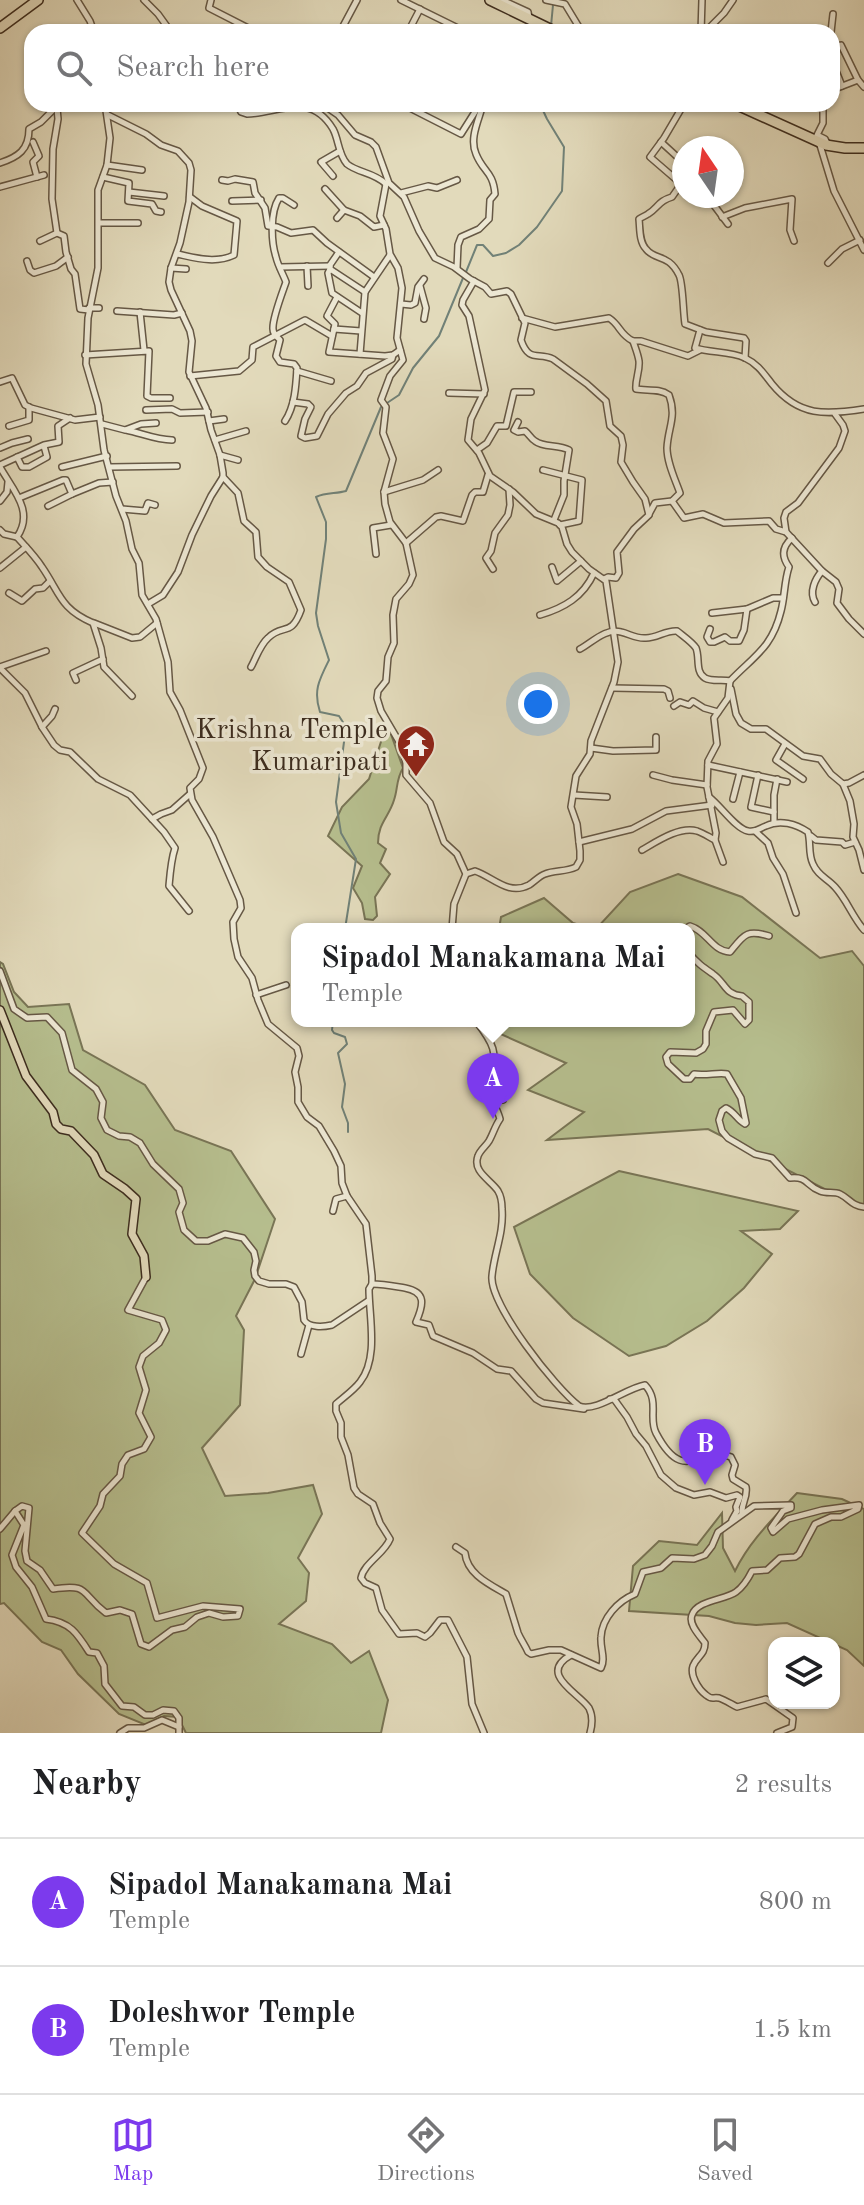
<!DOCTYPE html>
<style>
:root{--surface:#fff;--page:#f2f2f2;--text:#202124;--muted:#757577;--line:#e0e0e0;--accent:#7c3aed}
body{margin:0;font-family:"Old Standard TT",serif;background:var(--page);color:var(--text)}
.controls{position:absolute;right:24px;bottom:24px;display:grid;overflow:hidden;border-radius:16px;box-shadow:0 2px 6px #0004}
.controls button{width:72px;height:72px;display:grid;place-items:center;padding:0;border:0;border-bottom:2px solid var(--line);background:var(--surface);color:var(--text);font:40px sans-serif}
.compass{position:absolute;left:672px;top:136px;width:72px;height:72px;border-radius:50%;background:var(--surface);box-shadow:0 2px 6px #0004;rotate:347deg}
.you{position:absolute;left:538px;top:704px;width:28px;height:28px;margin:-20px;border:6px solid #fff;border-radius:50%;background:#1a73e8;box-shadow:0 0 0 12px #1a73e833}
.badge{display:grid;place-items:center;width:52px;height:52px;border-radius:50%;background:var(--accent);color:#fff;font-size:26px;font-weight:700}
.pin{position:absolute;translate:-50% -66px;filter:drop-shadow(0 2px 4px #0008)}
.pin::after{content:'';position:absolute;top:42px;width:28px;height:24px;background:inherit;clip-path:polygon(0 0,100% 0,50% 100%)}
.popup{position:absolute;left:291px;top:923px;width:404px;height:104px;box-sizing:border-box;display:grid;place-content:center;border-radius:16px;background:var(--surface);filter:drop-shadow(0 2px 6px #0005);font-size:26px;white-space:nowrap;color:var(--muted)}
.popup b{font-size:30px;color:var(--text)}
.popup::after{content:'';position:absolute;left:50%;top:100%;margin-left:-16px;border:16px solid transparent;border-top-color:var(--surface)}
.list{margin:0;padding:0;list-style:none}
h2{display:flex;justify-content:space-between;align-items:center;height:104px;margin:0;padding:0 32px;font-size:34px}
h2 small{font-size:26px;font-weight:400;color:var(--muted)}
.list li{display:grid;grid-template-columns:52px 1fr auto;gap:24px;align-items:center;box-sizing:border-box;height:128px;padding:0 32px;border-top:2px solid var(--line)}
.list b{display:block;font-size:30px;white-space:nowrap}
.list p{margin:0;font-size:26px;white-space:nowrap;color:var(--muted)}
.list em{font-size:26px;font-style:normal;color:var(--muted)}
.icon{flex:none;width:44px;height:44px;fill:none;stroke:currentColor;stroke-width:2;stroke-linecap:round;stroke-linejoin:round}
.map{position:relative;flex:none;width:864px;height:1733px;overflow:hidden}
.search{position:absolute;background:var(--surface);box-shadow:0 2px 6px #0004;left:24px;right:24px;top:24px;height:88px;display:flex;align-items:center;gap:20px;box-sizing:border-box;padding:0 28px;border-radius:24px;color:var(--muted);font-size:30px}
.sheet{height:360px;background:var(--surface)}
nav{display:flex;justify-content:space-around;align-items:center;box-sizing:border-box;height:112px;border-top:2px solid var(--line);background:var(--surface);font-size:22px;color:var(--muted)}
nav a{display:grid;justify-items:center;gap:4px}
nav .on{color:var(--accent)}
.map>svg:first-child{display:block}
</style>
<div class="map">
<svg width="864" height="1733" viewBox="0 0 864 1733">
<rect width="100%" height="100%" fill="#e2dabb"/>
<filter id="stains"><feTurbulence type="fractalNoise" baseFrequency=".0025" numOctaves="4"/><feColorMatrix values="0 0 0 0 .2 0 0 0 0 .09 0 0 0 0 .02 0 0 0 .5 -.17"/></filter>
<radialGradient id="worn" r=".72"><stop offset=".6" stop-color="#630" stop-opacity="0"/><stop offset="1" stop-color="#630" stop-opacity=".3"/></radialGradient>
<g fill="#b6be8e" stroke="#797556" stroke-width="2">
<path d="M387,723L403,768C396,779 398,789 394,800C389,817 378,823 378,843L386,849L380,863L390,874L375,897L377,916L373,920L365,919L362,903L353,888L362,866L328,836L342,807L369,779Z"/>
<polygon points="678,874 742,897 820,958 852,951 864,966 864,1207 846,1200 708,1129 547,1140 584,1112 528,1090 566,1063 496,1032 508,1021 689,1021 689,929 596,929 630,892"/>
<polygon points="544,898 573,923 593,929 499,929 501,917"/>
<polygon points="0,962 3,964 14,992 28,1007 69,1004 83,1050 145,1085 175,1130 231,1151 275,1219 255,1279 236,1316 244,1330 240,1405 202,1448 225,1496 268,1493 313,1485 322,1514 298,1558 309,1573 306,1601 279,1624 332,1644 351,1663 369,1651 388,1700 381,1733 186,1733 178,1717 164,1716 146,1725 119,1714 78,1674 61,1650 42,1642 4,1603 0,1604"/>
<polygon points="619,1171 798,1211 780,1229 741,1231 772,1254 744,1288 707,1321 666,1346 629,1356 573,1318 530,1274 514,1227"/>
<path d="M797,1493L842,1499L864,1509V1666L847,1650L787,1623L756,1625L735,1623L709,1616L629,1611L633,1566L659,1541L697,1545L722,1513L723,1548L735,1571C750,1540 774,1518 797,1493Z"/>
</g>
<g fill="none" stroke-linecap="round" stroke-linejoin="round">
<g stroke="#718177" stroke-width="2">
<polyline points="551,26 553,5"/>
<polyline points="466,272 477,245 483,245 493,256 506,253 519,245 537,227 562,191 564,147 547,119 540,104"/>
<polyline points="387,403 399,395 413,368 439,336 463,278"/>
<path d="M345,929L356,859L341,833L336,802L346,727L339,716L320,712C313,691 319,680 329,660L318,626L316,613L326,539V522L316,497C326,492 336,494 346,491L381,407"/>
<polyline points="333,1021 332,1030 334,1033 345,1037 347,1044 338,1053 345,1084 342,1107 348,1123 348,1132"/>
</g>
<defs>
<g id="minor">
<polyline points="77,0 90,21 94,32"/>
<polyline points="144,0 158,14 171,32"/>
<polyline points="211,0 209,8 256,32"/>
<polyline points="401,0 466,32"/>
<polyline points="502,0 528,12 529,18"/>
<polyline points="546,0 565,4 582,32"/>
<polyline points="340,32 357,0"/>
<polyline points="408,32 420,9"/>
<polyline points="701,32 702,0"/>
<polyline points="705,32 724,13 733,0"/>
<polyline points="831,32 833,14"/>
<polyline points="832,48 841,45 858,80 864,87"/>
<polyline points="832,61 842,86"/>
<polyline points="832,90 858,80"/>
<path d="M105,104L110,138L107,165L98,190V268L88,318L86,364L98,405L104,450L116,496L126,521L132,549L139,563L142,595L156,619L168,662L170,692L180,710L203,768L199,779L190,788L192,800L213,837L240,900L241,908L233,922L234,939L238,957L252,978L258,1000L268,1024L297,1048L299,1056L295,1072L298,1087V1102L307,1117L319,1126L334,1151L341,1166L342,1183L347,1196L366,1224L372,1276V1284L369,1289C369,1317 379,1358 360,1382C354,1390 344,1397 336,1404V1411L341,1423V1437L348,1455L354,1488L358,1494L373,1504L380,1523L390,1539C384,1554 364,1563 361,1578L365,1583L376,1588L382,1610L399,1634L417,1633L425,1637L430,1633L440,1620H448L467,1657L472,1704L484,1733"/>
<path d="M237,104L241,112L247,114C279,113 310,91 333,129C339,140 338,154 347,164C358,173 373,172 386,184"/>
<path d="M322,104L338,115L355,135L371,142L376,147L389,183L404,197L419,231L435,258L454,267L470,279L485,287L491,294L507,291L511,294L525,323L521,340C529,363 538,352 553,359L587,384L606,401L610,426L621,436L623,445L621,462L633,482L645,499L649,515L634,529L617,552L619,573L616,578L608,577L604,579"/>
<polyline points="402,104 461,134 480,104"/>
<path d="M684,104L664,138L650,157L679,182V187L672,197C658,201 658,208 648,214C645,216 642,217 639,219C640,228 639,242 646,249C655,261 668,253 679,275C683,282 683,311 685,324L706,332L744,338L746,341L745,358"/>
<polyline points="823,104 823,123 817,135 825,139 827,143"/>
<polyline points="57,108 58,119 53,149 52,199 57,233"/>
<polyline points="108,115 146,134 161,145 178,151 189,163 191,170 189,202 180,243 171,268 169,282 171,290 190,331 192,341 189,372 206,408 211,430 220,455 223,473 223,477 211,496 192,535 178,572 163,595 148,604"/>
<polyline points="33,142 39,156 33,162 37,177"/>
<polyline points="661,142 684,163"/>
<polyline points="820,145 834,191 864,250"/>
<path d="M0,163C18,157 29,150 29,129L41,122L59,104"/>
<polyline points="107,165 142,170"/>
<polyline points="333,176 321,162 340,151"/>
<polyline points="103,177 129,183 128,201 152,204 156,211 161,212"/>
<polyline points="222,180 228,181 235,179 253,182 255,193 265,208 268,226 277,227 291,233 313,230 327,243 374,277"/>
<polyline points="386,184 380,216 386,229 390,254 398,268 402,288 397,338 403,360 390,376 381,400 386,407 383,433 393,459 384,492 385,504 390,522 406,543 413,575 409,584 396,599 393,615 394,643 388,657 386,681 378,691 377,698 381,711 401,745 406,763 406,775 430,803 444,842 457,854 466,874 454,904 452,929"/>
<polyline points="0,187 44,175"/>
<polyline points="325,189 344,210 360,216 374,227 384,225"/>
<polyline points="129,192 164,196"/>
<polyline points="401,193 428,186 437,188 457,180"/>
<polyline points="707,196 728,224"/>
<polyline points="232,201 261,200"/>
<polyline points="722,217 745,208 792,199 790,230 794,241"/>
<polyline points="337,218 344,210"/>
<polyline points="99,223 138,223"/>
<polyline points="40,241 57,233 64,236 66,252 71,269 75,274 80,309 89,310"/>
<polyline points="339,252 330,265 330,269 365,292"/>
<path d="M177,254C196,258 215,264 234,255L237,221L202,206L190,197"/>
<polyline points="27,261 30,270 34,273 56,266 68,257"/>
<polyline points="828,263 842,249 860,240"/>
<polyline points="307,266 308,286"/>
<polyline points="280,267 330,266"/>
<polyline points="171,268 186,269"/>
<path d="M457,268L458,245L461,237L479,229L489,219L490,200L495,194C493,171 483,172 476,154C469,138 479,120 483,104"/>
<polyline points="330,269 328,273 332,293 362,313"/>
<polyline points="420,286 426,308 424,319"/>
<polyline points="337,297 327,316 335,324 329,352 385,356 393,355 400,350"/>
<polyline points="401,304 411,305 415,303 418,287 424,279"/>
<polyline points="89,308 99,308"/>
<polyline points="117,311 174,315 182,313"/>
<polyline points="140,312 144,350"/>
<path d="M522,318L555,327L609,318C620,325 620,335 633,341C635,347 638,354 639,361C640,371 635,380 636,389C647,391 659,388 669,395C677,417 668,427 667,448C667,463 675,479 680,493L672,501L655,503L649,514"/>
<polyline points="334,329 361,331"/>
<path d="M700,330L695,348C711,353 730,351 745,358C758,364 764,374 772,384C799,417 826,415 864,409"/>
<polyline points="633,341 641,341 688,356 700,350"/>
<polyline points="360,354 365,292 390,255"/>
<polyline points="85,355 149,351 147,396 151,398 170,398"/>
<polyline points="297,371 331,381"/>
<polyline points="190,376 239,371 252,360 253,347 305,320 332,336"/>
<polyline points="0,382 12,378 25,405 31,408 75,420 100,417"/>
<polyline points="449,393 484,394"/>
<polyline points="293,402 308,404 311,407 305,419 301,436 305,438 317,436 328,414 346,393 357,386 366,373 392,359 393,355"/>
<polyline points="146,410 172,409 180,413 208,412"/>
<polyline points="209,421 224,419"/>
<path d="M285,421C295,406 296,385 297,368L294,364L280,362L276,356L280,340C276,336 273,334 273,329C272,319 283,291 286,282C283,274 278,266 276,257C271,241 270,212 279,198H283L294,205"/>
<path d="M518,422L514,430L518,432L525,431C529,434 531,439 535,441C544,448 558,444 569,450L564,481V495L554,520"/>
<polyline points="102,424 125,430 141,424 156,423"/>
<polyline points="9,426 29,420 29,407"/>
<path d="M126,430C141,433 156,440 172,440"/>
<polyline points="215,440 246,431"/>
<polyline points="0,448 12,443 28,439"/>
<polyline points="477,450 487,443 497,426 506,426 514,392 531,392"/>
<polyline points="220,455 238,460"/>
<polyline points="17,457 22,467 29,467 47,457 44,446"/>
<polyline points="0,465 44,445 59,442 58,426 70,418"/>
<path d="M0,467C12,489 35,511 17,537C25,546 35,556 42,567C60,593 60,609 93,623L101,648L104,667L132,696"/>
<polyline points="62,467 107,456"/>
<polyline points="110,467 177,466"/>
<polyline points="543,470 582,480 579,521 560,525"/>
<path d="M223,477L238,493L244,521L256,532L258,557L267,567L289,582L301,610C291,638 283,623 268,638C260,645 256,658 251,667"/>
<polyline points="384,492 423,480 438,470"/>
<polyline points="19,498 63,480 66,480 72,494 99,483 113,482"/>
<polyline points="0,501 7,492 8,482"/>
<polyline points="672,501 684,518 703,514 724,523 769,521 776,529 786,532 822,571 836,582 839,589 837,603 849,619 864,634"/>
<polyline points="48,506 72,494"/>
<polyline points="122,509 145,511 148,503 155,505"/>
<polyline points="0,530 4,534 17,537"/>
<polyline points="786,532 784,518 786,512 798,503 839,448 845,431 843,425 835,414"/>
<polyline points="406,543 436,517 441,516 463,521 472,495 475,492 483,492 488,475"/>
<polyline points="376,554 373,528 391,525"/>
<polyline points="552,567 557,581 581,561"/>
<polyline points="0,568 26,547"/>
<polyline points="493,569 486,558 491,551 495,533 508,515 510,505 509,489"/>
<polyline points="9,593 22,601 35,589 43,588 50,581"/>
<path d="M815,602C809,592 815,579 822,571"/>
<polyline points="712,613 747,609 773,598 783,598"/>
<path d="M540,615C564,608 583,597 594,573"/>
<polyline points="94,623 132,638 140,637 157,623"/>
<polyline points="710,629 707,637 710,642 714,642 725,637 730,641 739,641 744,630 747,609"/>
<path d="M580,649C593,642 605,628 621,632C630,634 636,639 646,638C657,638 666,630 677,631C683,636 692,642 696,648C700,658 695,672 705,678C712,682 723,679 730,681"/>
<polyline points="0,667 46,651"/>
<path d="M0,668L25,693L42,727L54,745L60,750L70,752L98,779L130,795L164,832L175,848C171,860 170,874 169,886L189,911"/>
<polyline points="76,680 73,673 103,659"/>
<path d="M730,681C754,656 772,648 781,611C785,596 784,582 789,567C781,556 782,547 792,538"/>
<polyline points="612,688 664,689 668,691 670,698"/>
<polyline points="731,689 736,714 741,723 751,729 766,729 803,756 820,759 831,774 843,784 849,783 864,775"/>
<polyline points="674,706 680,702 689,705 693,701 704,708 718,712"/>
<polyline points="42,727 52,716 55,709"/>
<polyline points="785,744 776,760 803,779"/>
<polyline points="591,748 613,751 656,750 656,737"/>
<polyline points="708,765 787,782"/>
<polyline points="653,775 672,780 707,785"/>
<polyline points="758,775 751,807 774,812"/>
<polyline points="843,784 850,801 854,824 853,837 859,850 864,870"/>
<polyline points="574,795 607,797"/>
<path d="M709,797C720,805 736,829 748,831C755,833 760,828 766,826C780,819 796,824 808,832C811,843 808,854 813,864C818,876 827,878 835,887C847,900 852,916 864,930"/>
<polyline points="733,799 740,772"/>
<polyline points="152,819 161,814 172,810 190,794"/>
<polyline points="774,823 774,795 777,779"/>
<polyline points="755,831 768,843 773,858 783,874 796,913"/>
<polyline points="811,836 816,840 842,842 845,845 855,842"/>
<polyline points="715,840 723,862"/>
<polyline points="579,842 632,829 666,811 712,805"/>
<path d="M642,850C656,842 679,826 697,831C703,833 709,837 715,840L716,833L707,787L708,761L717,744L714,718L728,698L730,681"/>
<path d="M466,874L475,871C493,877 508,896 529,885C534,882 539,876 545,874C555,870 566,872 576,867L580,860V851L577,824L571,807L576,776L590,754L591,741L614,682L618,662L606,581L589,569L572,552L567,544L562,527L558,523L536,514L513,492L490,476L479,453L468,440L471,419L485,390L469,316L462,305L463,300L474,281"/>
<path d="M685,929L690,926C707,931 712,951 730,952C744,935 746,929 769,936"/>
<path d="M689,953C697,963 703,967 713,974C725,982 725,995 742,996L749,1002V1020L745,1024L733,1010L714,1012L706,1031V1044L703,1049L696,1053L670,1052L666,1057L668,1064L684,1079H690L694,1074C706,1076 719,1072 727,1074L741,1098L746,1123L745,1124C737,1120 735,1112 726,1108L722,1111L719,1120L722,1131L728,1138L755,1154L772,1158L790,1178C808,1176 806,1186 820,1191C827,1194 834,1191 840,1194C850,1199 852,1206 864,1207"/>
<path d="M0,971L14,1009L27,1018L47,1017L62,1033L72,1070L96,1089L103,1102L101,1118L107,1130L119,1136L130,1137L140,1143L153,1164L179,1189L183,1203L179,1212L184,1230L196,1241H208L225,1234L243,1238L254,1252L256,1261L254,1270L255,1276L259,1281L269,1284H286L294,1287L302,1302L304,1320C309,1328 323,1327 332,1325L368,1301"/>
<polyline points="256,995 286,985"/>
<path d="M476,1021C504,1057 491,1055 492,1094C493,1104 498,1111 500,1119C495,1126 493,1134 489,1141C486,1146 480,1150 478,1156C472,1172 491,1180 498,1191C501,1196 502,1204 502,1209C504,1233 494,1253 492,1276C489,1304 556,1389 579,1406C596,1413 626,1388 645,1385C660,1401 648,1418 656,1433C685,1488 700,1443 731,1457L735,1465L732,1475L733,1479L746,1487C748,1497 741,1504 742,1513"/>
<polyline points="496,1062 504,1078 499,1087 503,1100"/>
<polyline points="333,1211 336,1199 347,1196"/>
<path d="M146,1277L128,1310L162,1320L166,1330L159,1343L143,1356L139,1367L146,1390L139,1413L151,1437L144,1449L128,1455L122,1464L120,1476L103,1494L100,1506L82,1533L114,1564L147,1583L157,1618L203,1606L240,1609L238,1616L223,1617L209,1613L197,1617L185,1627L172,1630L149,1647L141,1644L132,1614L120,1610L106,1613C80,1594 91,1583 53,1589L40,1570L27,1561L25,1551L29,1508L22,1506L15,1511L24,1525L12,1555L16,1567L32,1587L46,1619C70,1622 77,1633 89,1652L97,1653L104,1666L105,1684L122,1706L134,1707L145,1715H153L163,1710L174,1711L179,1718V1733"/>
<path d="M372,1284C384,1284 393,1286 405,1288C426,1292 424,1304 416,1322L429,1325L433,1336L473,1353L497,1369L511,1371L536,1399L543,1403L584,1409"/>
<polyline points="301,1354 309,1325"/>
<polyline points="610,1399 614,1399 627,1417 636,1434 646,1446 661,1475 676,1488 694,1495 710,1492 726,1498 737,1495 740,1497 736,1507 737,1511 732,1520"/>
<polyline points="0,1529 15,1511"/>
<path d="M456,1547L465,1553C467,1574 489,1584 506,1594L518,1633C521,1640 525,1645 528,1652L531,1654L549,1650H561L601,1668C606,1658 600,1649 601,1637C602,1618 618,1601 635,1594L643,1572L661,1568L672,1558L694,1559L705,1555L712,1546L718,1532L754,1506L791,1505V1508L783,1511L771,1528L773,1532L788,1519L822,1510L859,1505L858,1509L841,1517H831L815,1524L799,1554L795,1557L780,1558L767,1570L752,1571C748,1579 743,1587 736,1592C725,1600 697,1600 692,1615C688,1624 700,1636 705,1643C705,1655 697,1656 693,1666C690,1675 698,1689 706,1695C712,1700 712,1697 719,1698C725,1700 731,1704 737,1707L766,1699L793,1718L792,1727L777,1733"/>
<path d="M571,1655C537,1674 579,1693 589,1708C593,1716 592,1726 590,1733"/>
<polyline points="120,1733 128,1728 144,1728 162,1720 179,1727"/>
</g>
<polyline id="major" points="0,1010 26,1076 53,1112 56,1124 61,1129 71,1131 94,1155 103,1174 125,1189 136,1199 132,1234 144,1256 146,1277"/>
<g id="highway">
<polyline points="490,0 556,32"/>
<polyline points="0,28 38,0"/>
<polyline points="735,104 826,145 845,148 864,148"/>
</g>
</defs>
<use href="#minor" stroke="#665845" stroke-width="8"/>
<use href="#major" stroke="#3c2c1e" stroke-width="10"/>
<use href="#highway" stroke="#3c2c1e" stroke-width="12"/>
<use href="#minor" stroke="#ece7d3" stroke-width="5"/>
<use href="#major" stroke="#e2dabb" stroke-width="7"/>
<use href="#highway" stroke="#e2dabb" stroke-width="9"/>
</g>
<defs>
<symbol id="temple-pin" viewBox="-11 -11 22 30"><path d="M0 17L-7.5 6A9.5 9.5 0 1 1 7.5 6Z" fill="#8f2418" stroke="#ece7d3"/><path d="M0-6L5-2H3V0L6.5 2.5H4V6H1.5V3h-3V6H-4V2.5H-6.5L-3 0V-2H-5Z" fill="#fff"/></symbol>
</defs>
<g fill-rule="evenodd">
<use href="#temple-pin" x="394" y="722" width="44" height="60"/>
</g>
<g text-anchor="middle" stroke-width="7" stroke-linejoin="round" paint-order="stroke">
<g font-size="28" fill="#3c2c1e" stroke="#ece7d3" text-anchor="end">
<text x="388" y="738">Krishna Temple<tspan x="388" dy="32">Kumaripati</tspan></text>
</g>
</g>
<rect width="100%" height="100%" filter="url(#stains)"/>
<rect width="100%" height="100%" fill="url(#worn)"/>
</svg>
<div class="controls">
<button><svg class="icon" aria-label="layers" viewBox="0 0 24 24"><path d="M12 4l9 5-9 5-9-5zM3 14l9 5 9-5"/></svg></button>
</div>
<svg class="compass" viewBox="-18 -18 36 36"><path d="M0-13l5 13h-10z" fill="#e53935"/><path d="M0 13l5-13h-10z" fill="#757577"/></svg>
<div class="you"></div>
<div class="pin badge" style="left:493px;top:1119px">A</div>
<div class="popup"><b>Sipadol Manakamana Mai</b>Temple</div>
<div class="pin badge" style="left:705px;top:1485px">B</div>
<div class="search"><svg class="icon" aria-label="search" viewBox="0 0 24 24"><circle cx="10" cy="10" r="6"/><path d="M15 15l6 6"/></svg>Search here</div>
</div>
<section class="sheet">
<h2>Nearby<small>2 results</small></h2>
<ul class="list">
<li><span class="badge">A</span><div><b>Sipadol Manakamana Mai</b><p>Temple</p></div><em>800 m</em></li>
<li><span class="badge">B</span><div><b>Doleshwor Temple</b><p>Temple</p></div><em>1.5 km</em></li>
</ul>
</section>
<nav>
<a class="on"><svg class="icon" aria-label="map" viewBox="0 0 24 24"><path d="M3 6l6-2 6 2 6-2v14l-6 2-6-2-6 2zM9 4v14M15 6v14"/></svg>Map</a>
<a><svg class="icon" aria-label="directions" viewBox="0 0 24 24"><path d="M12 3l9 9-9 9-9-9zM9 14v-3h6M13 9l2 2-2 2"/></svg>Directions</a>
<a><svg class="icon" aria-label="saved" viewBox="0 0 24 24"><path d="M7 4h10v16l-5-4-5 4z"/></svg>Saved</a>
</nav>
